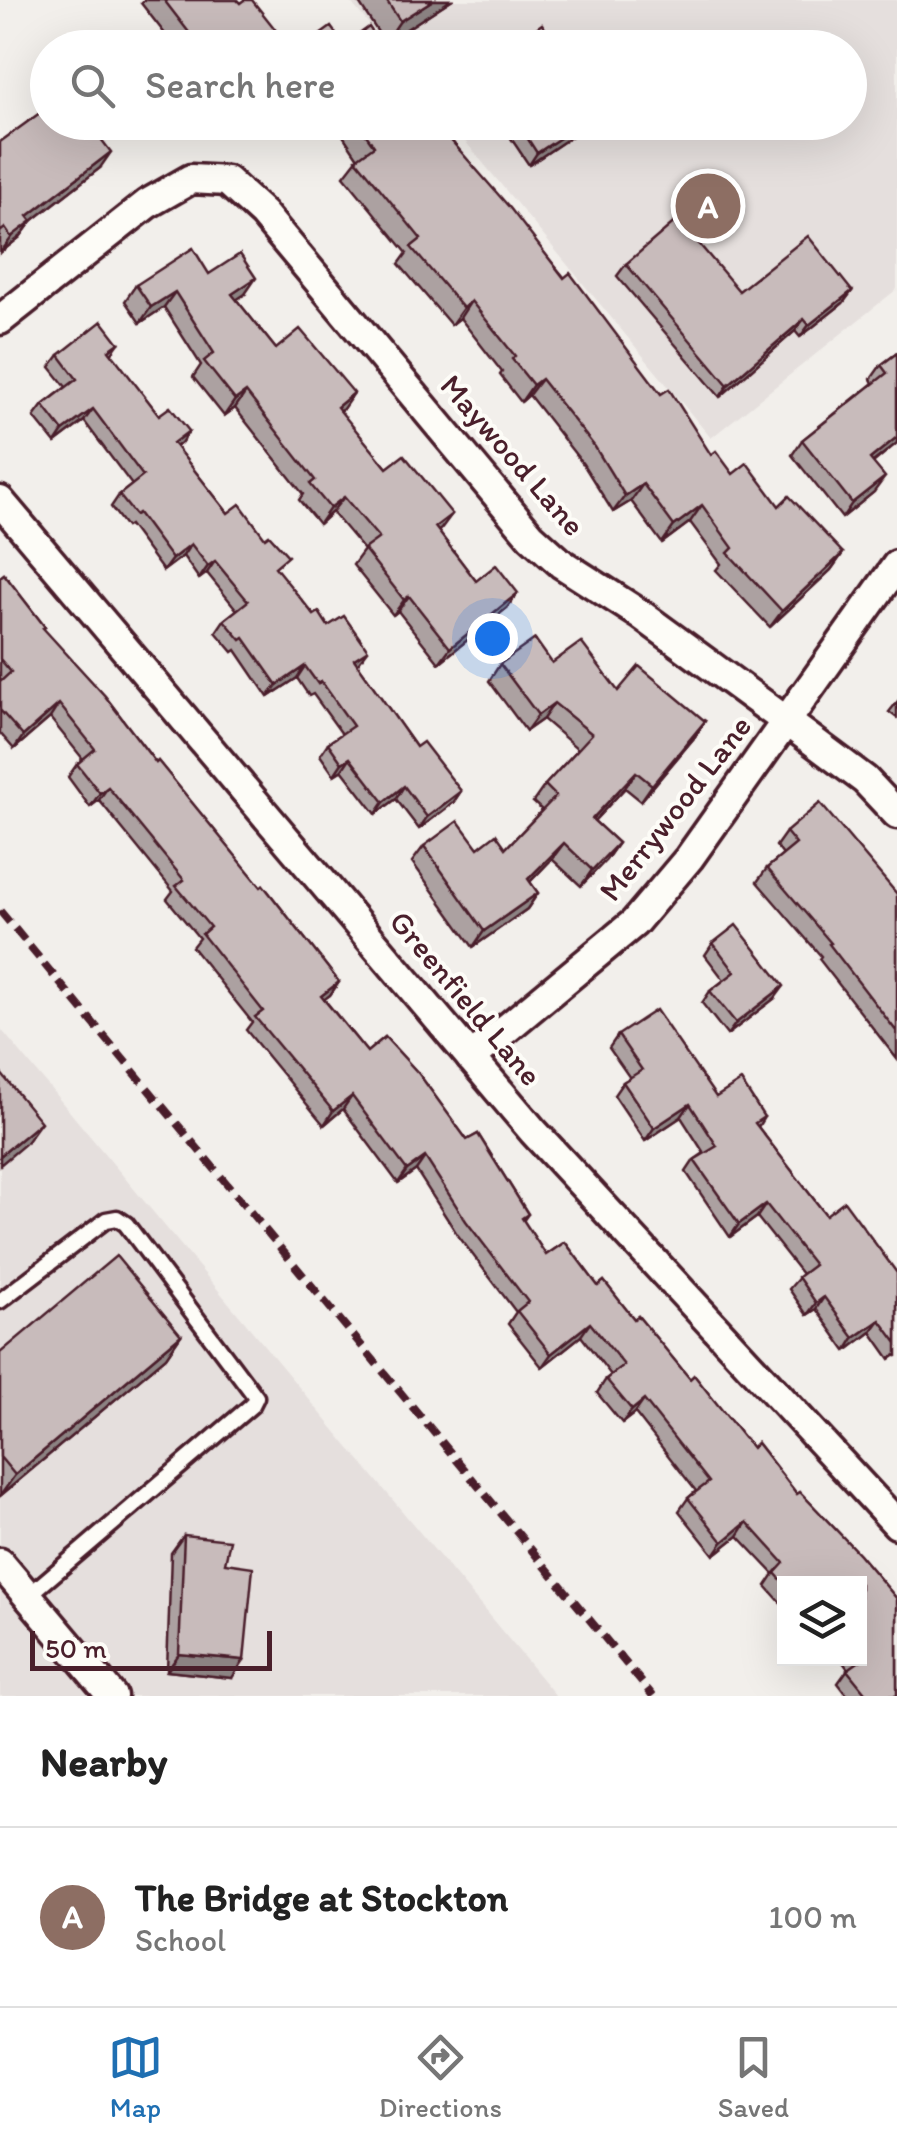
<!DOCTYPE html>
<style>
:root{--surface:#fff;--page:#f6f6f6;--text:#222;--muted:#767676;--line:#e0e0e0;--accent:#1f6fb2}
body{margin:0;font-family:Itim,sans-serif;background:var(--page);color:var(--text)}
.controls{position:absolute;right:30px;bottom:30px;display:grid;overflow:hidden;border-radius:0px;box-shadow:0 10px 40px #0002}
.controls button{width:90px;height:90px;display:grid;place-items:center;padding:0;border:0;border-bottom:2px solid var(--line);background:var(--surface);color:var(--text);font:50px sans-serif}
.scale{position:absolute;left:30px;bottom:25px;width:242px;box-sizing:border-box;padding-left:10px;border:5px solid #4a1f2b;border-top:0;font-size:28px;line-height:35px;white-space:nowrap;color:#4a1f2b;-webkit-text-stroke:8px #fdfcf7;paint-order:stroke}
.you{position:absolute;left:492px;top:638px;width:35px;height:35px;margin:-25px;border:8px solid #fff;border-radius:50%;background:#1a73e8;box-shadow:0 0 0 15px #1a73e833}
.badge{display:grid;place-items:center;width:65px;height:65px;border-radius:50%;background:var(--accent);color:#fff;font-size:32px;font-weight:700}
.pin{position:absolute;translate:-50% -50%;border:5px solid #fff;box-shadow:0 2px 10px #0006}
.list{margin:0;padding:0;list-style:none}
h2{display:flex;justify-content:space-between;align-items:center;height:130px;margin:0;padding:0 40px;font-size:42px}
h2 small{font-size:32px;font-weight:400;color:var(--muted)}
.list li{display:grid;grid-template-columns:65px 1fr auto;gap:30px;align-items:center;box-sizing:border-box;height:180px;padding:0 40px;border-top:2px solid var(--line)}
.list b{display:block;font-size:38px;white-space:nowrap}
.list p{margin:0;font-size:32px;white-space:nowrap;color:var(--muted)}
.list em{font-size:32px;font-style:normal;color:var(--muted)}
.icon{flex:none;width:55px;height:55px;fill:none;stroke:currentColor;stroke-width:2;stroke-linecap:round;stroke-linejoin:round}
.map{position:relative;flex:none;width:897px;height:1696px;overflow:hidden}
.search{position:absolute;background:var(--surface);box-shadow:0 10px 40px #0002;left:30px;right:30px;top:30px;height:110px;display:flex;align-items:center;gap:25px;box-sizing:border-box;padding:0 35px;border-radius:55px;color:var(--muted);font-size:38px}
.sheet{height:310px;background:var(--surface)}
nav{display:flex;justify-content:space-around;align-items:center;box-sizing:border-box;height:140px;border-top:2px solid var(--line);background:var(--surface);font-size:28px;color:var(--muted)}
nav a{display:grid;justify-items:center;gap:5px}
nav .on{color:var(--accent)}
.map>svg:first-child{display:block}
</style>
<div class="map">
<svg width="897" height="1696" viewBox="0 0 897 1696">
<rect width="100%" height="100%" fill="#f2efeb"/>
<filter id="ink" filterUnits="userSpaceOnUse"><feTurbulence type="fractalNoise" baseFrequency=".01" numOctaves="2"/><feDisplacementMap in="SourceGraphic" scale="20" xChannelSelector="R" yChannelSelector="G"/><feConvolveMatrix kernelMatrix="1 2 1 2 8 2 1 2 1" color-interpolation-filters="sRGB"/></filter>
<g filter="url(#ink)">
<g fill="#e5dfdd">
<polygon points="349,0 897,0 897,289 711,438 450,123 850,122 850,48 388,47"/>
<polygon points="0,1028 556,1696 0,1696"/>
</g>
<g fill="none" stroke-linecap="round" stroke-linejoin="round">
<defs>
<polyline id="service" points="0,1301 106,1220 117,1218 126,1224 256,1397 252,1405 28,1596"/>
<g id="minor">
<polyline points="0,320 147,204 191,179 227,181 263,214 531,536 562,564 640,614 786,721 865,780 897,814"/>
<polyline points="0,501 533,1131 897,1524"/>
<polyline points="471,1058 634,923 689,858 897,565"/>
<polyline points="0,1563 112,1696"/>
</g>
</defs>
<use href="#service" stroke="#4a1f2b" stroke-width="21"/>
<use href="#minor" stroke="#4a1f2b" stroke-width="35"/>
<use href="#service" stroke="#fdfcf7" stroke-width="14"/>
<use href="#minor" stroke="#fdfcf7" stroke-width="28"/>
<polyline stroke="#4a1f2b" stroke-width="8" stroke-dasharray="15 8" stroke-linecap="butt" points="0,911 653,1696"/>
</g>
<g fill="#aca1a1" stroke="#4a1f2b" stroke-width="2.5">
<polygon points="144,0 237,0 263,46 176,48 141,3"/>
<polygon points="357,0 451,0 385,43"/>
<polygon points="309,122 329,122 316,132"/>
<polygon points="334,122 447,122 455,132 450,139 711,455 733,474 843,553 831,570 770,627 716,570 721,564 690,522 662,543 631,501 613,512 583,464 529,395 521,402 500,375 502,372 460,318 451,325 399,264 407,253 344,176 358,158"/>
<polygon points="500,122 593,122 529,165"/>
<polygon points="0,142 100,168 32,221 20,237 0,253"/>
<polygon points="626,264 739,291 852,291 843,303 800,337 795,331 720,397 617,276"/>
<polygon points="209,274 245,294 236,299 276,349 343,409 340,412 387,468 452,514 438,531 476,581 507,608 439,663 398,611 393,615 353,565 364,550 332,512 319,524 299,500 303,494 235,408 224,416 193,377 201,365 164,307 140,323 125,301 136,285"/>
<polygon points="119,343 111,354 159,415 189,431 181,443 176,447 228,513 314,615 328,626 359,662 357,664 416,747 461,791 453,803 419,829 396,799 376,814 342,770 334,775 320,755 328,743 342,734 313,694 309,696 297,678 268,697 236,650 233,652 216,632 224,620 237,610 207,573 199,579 183,556 163,571 129,525 126,527 111,507 119,495 132,485 84,421 55,443 34,417 43,405 66,387 50,367 59,355"/>
<polygon points="897,353 897,443 873,463 874,492 842,518 792,455 802,440 873,383 871,379 881,365"/>
<polygon points="4,574 45,627 43,629 105,696 156,763 158,761 261,887 263,885 339,982 330,995 324,999 367,1052 385,1037 419,1074 467,1140 478,1134 528,1214 523,1221 546,1255 565,1242 598,1286 604,1281 634,1319 638,1316 690,1379 694,1375 752,1448 757,1443 797,1494 800,1492 859,1554 897,1599 897,1696 848,1696 838,1683 848,1669 840,1658 860,1658 860,1584 784,1584 784,1602 782,1604 766,1586 774,1574 738,1536 714,1555 679,1511 688,1498 696,1491 635,1413 622,1423 597,1393 606,1379 611,1375 581,1336 542,1367 508,1324 516,1312 457,1234 416,1170 398,1183 343,1109 324,1125 246,1030 252,1022 192,947 199,938 167,899 173,891 99,800 90,807 68,777 77,764 83,759 50,718 14,749 0,733 0,577"/>
<polygon points="552,663 618,691 705,721 694,738 641,801 625,788 594,821 618,843 606,860 581,886 552,859 530,882 538,893 527,909 473,947 412,862 424,846 506,848 542,810 533,802 545,785 578,749 543,719 526,731 489,681 500,664"/>
<polygon points="897,702 897,718 889,712"/>
<polygon points="786,832 897,894 897,1059 819,959 821,956 757,882 767,868 783,855 776,846"/>
<polygon points="713,943 775,998 727,1035 702,1003 710,991 724,980 705,955"/>
<polygon points="618,1035 716,1097 764,1117 758,1127 826,1215 897,1273 897,1357 896,1355 890,1359 871,1332 846,1351 816,1309 807,1315 789,1289 802,1274 757,1217 730,1237 686,1172 694,1160 704,1153 681,1117 645,1141 614,1095 623,1082 630,1078 609,1048"/>
<polygon points="181,1335 166,1357 0,1496 0,1353"/>
<polygon points="184,1535 225,1563 232,1678 167,1671 171,1553"/>
</g>
<g fill="#8c8383" stroke="#4a1f2b" stroke-width="2.5">
<polygon points="433,0 451,0 385,43 400,21"/>
<polygon points="275,29 261,48 250,48"/>
<polygon points="323,122 329,122 316,132"/>
<polygon points="584,122 593,122 529,165 537,153"/>
<polygon points="111,152 100,168 24,227 32,221 20,237 0,253 28,216"/>
<polygon points="256,278 245,294 221,310 232,294"/>
<polygon points="852,291 843,303 800,337 809,325"/>
<polygon points="175,292 164,307 140,323 151,307"/>
<polygon points="471,301 460,318 451,325 463,308"/>
<polygon points="804,319 795,331 720,397 728,385"/>
<polygon points="541,379 529,395 521,402 533,385"/>
<polygon points="246,392 235,408 224,416 235,400"/>
<polygon points="354,393 343,409 326,423 337,407"/>
<polygon points="93,409 84,421 55,443 63,431"/>
<polygon points="189,431 181,443 164,455 173,443"/>
<polygon points="897,437 897,443 859,473 870,459"/>
<polygon points="885,477 874,492 842,518 852,503"/>
<polygon points="643,484 631,501 613,512 625,496"/>
<polygon points="344,497 332,512 319,524 330,508"/>
<polygon points="702,505 690,522 662,543 674,526"/>
<polygon points="452,514 441,529 424,543 435,527"/>
<polygon points="191,544 183,556 163,571 172,559"/>
<polygon points="843,553 831,570 770,627 782,611"/>
<polygon points="215,561 207,573 199,579 208,566"/>
<polygon points="518,593 507,608 439,663 450,648"/>
<polygon points="409,596 398,611 393,615 404,600"/>
<polygon points="368,650 359,662 346,671 354,659"/>
<polygon points="305,666 297,678 268,697 277,685"/>
<polygon points="554,703 543,719 526,731 538,715"/>
<polygon points="59,704 50,718 14,749 23,736"/>
<polygon points="705,721 694,738 641,801 652,785"/>
<polygon points="350,758 342,770 334,775 342,763"/>
<polygon points="636,772 625,788 580,836 592,819"/>
<polygon points="404,786 396,799 376,814 384,802"/>
<polygon points="108,787 99,800 90,807 100,793"/>
<polygon points="461,791 453,803 419,829 427,817"/>
<polygon points="564,843 552,859 517,895 528,879"/>
<polygon points="618,843 606,860 581,886 592,870"/>
<polygon points="538,893 527,909 473,947 484,931"/>
<polygon points="339,982 330,995 312,1009 321,996"/>
<polygon points="784,986 775,998 727,1035 736,1023"/>
<polygon points="352,1096 343,1109 324,1125 333,1111"/>
<polygon points="690,1104 681,1117 645,1141 654,1128"/>
<polygon points="41,1122 25,1144 0,1165 0,1156"/>
<polygon points="425,1157 416,1170 398,1183 407,1170"/>
<polygon points="766,1204 757,1217 730,1237 739,1224"/>
<polygon points="824,1297 816,1309 807,1315 816,1303"/>
<polygon points="880,1320 871,1332 846,1351 854,1338"/>
<polygon points="590,1323 581,1336 542,1367 551,1354"/>
<polygon points="181,1335 166,1357 0,1496 15,1475"/>
<polygon points="644,1400 635,1413 622,1423 632,1410"/>
<polygon points="747,1522 738,1536 714,1555 723,1542"/>
<polygon points="179,1654 244,1660 232,1678 167,1671"/>
</g>
<g fill="#c8bbbb" stroke="#4a1f2b" stroke-width="2.5">
<polygon points="164,0 237,0 240,3 244,0 252,0 275,29 250,48 223,48 216,38 205,48 201,48"/>
<polygon points="386,0 433,0 400,21"/>
<polygon points="542,24 558,48 508,48"/>
<polygon points="331,27 344,45 369,27 383,48 308,48 306,45"/>
<polygon points="48,107 48,122 88,122 111,152 28,216 32,221 11,237 5,228 0,232 0,142"/>
<polygon points="357,122 447,122 455,132 448,137 510,208 564,278 570,273 661,394 669,389 711,455 716,451 733,474 747,463 779,506 789,496 843,553 782,611 728,553 733,548 702,505 674,526 643,484 625,496 595,447 541,379 533,385 512,359 515,356 471,301 463,308 411,247 421,239 356,159 374,146"/>
<polygon points="517,122 584,122 537,153"/>
<polygon points="678,219 739,291 808,236 852,291 809,325 804,319 728,385 626,264"/>
<polygon points="193,248 209,274 240,254 256,278 232,294 276,349 300,329 354,393 337,407 387,468 404,455 452,514 435,527 476,581 496,565 518,593 450,648 409,596 404,600 364,549 379,538 344,497 330,508 310,484 315,480 246,392 235,400 204,361 214,353 175,292 151,307 136,285"/>
<polygon points="102,321 119,343 109,350 159,415 170,407 189,431 173,443 228,513 240,504 265,538 269,535 288,556 275,567 314,615 319,612 328,626 344,616 368,650 354,659 416,747 423,742 461,791 427,817 404,786 384,802 350,758 342,763 328,743 353,726 321,681 318,684 305,666 277,685 244,638 241,640 224,620 248,601 215,561 208,566 191,544 172,559 138,513 135,515 119,495 143,476 93,409 63,431 43,405 77,379 59,355"/>
<polygon points="897,353 897,437 870,459 885,477 852,503 802,440 887,373 881,365"/>
<polygon points="4,574 45,627 43,628 105,696 156,763 158,761 261,887 263,885 339,982 321,996 367,1052 385,1037 419,1074 467,1140 478,1134 528,1214 522,1218 546,1255 565,1242 598,1286 604,1281 634,1319 638,1316 690,1379 694,1375 752,1448 757,1443 797,1494 800,1492 859,1554 897,1599 897,1696 868,1696 847,1670 861,1660 860,1658 860,1584 785,1584 775,1573 784,1563 747,1522 723,1542 688,1498 709,1482 644,1400 632,1410 606,1379 624,1365 590,1323 551,1354 517,1311 528,1302 466,1221 425,1157 407,1170 352,1096 333,1111 255,1017 263,1011 202,934 210,927 176,886 184,880 108,787 100,793 77,764 95,749 59,704 23,736 0,710 0,682 11,672 0,659 0,577"/>
<polygon points="535,639 552,663 581,642 618,691 639,666 705,721 652,785 636,772 592,819 618,843 592,870 564,843 528,879 538,893 484,931 424,846 458,821 478,848 496,834 506,848 556,796 545,785 592,734 554,703 538,715 500,664"/>
<polygon points="820,803 897,894 897,1032 829,944 831,943 767,868 796,844 786,832"/>
<polygon points="736,925 784,986 736,1023 710,991 735,972 713,943"/>
<polygon points="656,1010 716,1097 741,1081 764,1117 755,1123 826,1215 844,1201 897,1273 897,1343 880,1320 854,1338 824,1297 816,1303 798,1277 814,1265 766,1204 739,1224 694,1160 717,1146 690,1104 654,1128 623,1082 642,1070 618,1035"/>
<polygon points="0,1072 41,1122 0,1156"/>
<polygon points="116,1256 181,1335 15,1475 0,1457 0,1353"/>
<polygon points="184,1535 230,1540 225,1563 253,1567 244,1660 179,1654"/>
</g>
</g>
<g text-anchor="middle" stroke-width="8" stroke-linejoin="round" paint-order="stroke">
<g font-size="32" fill="#4a1f2b" stroke="#fdfcf7">
<text transform="translate(513 455) rotate(49)" y="11">Maywood Lane</text>
<text transform="translate(675 808) rotate(-52)" y="11">Merrywood Lane</text>
<text transform="translate(466 998) rotate(50)" y="11">Greenfield Lane</text>
</g>
</g>
</svg>
<div class="controls">
<button><svg class="icon" aria-label="layers" viewBox="0 0 24 24"><path d="M12 4l9 5-9 5-9-5zM3 14l9 5 9-5"/></svg></button>
</div>
<div class="scale">50 m</div>
<div class="you"></div>
<div class="pin badge" style="left:708px;top:206px;background:#8d6e63">A</div>
<div class="search"><svg class="icon" aria-label="search" viewBox="0 0 24 24"><circle cx="10" cy="10" r="6"/><path d="M15 15l6 6"/></svg>Search here</div>
</div>
<section class="sheet">
<h2>Nearby<small></small></h2>
<ul class="list">
<li><span class="badge" style="background:#8d6e63">A</span><div><b>The Bridge at Stockton</b><p>School</p></div><em>100 m</em></li>
</ul>
</section>
<nav>
<a class="on"><svg class="icon" aria-label="map" viewBox="0 0 24 24"><path d="M3 6l6-2 6 2 6-2v14l-6 2-6-2-6 2zM9 4v14M15 6v14"/></svg>Map</a>
<a><svg class="icon" aria-label="directions" viewBox="0 0 24 24"><path d="M12 3l9 9-9 9-9-9zM9 14v-3h6M13 9l2 2-2 2"/></svg>Directions</a>
<a><svg class="icon" aria-label="saved" viewBox="0 0 24 24"><path d="M7 4h10v16l-5-4-5 4z"/></svg>Saved</a>
</nav>
